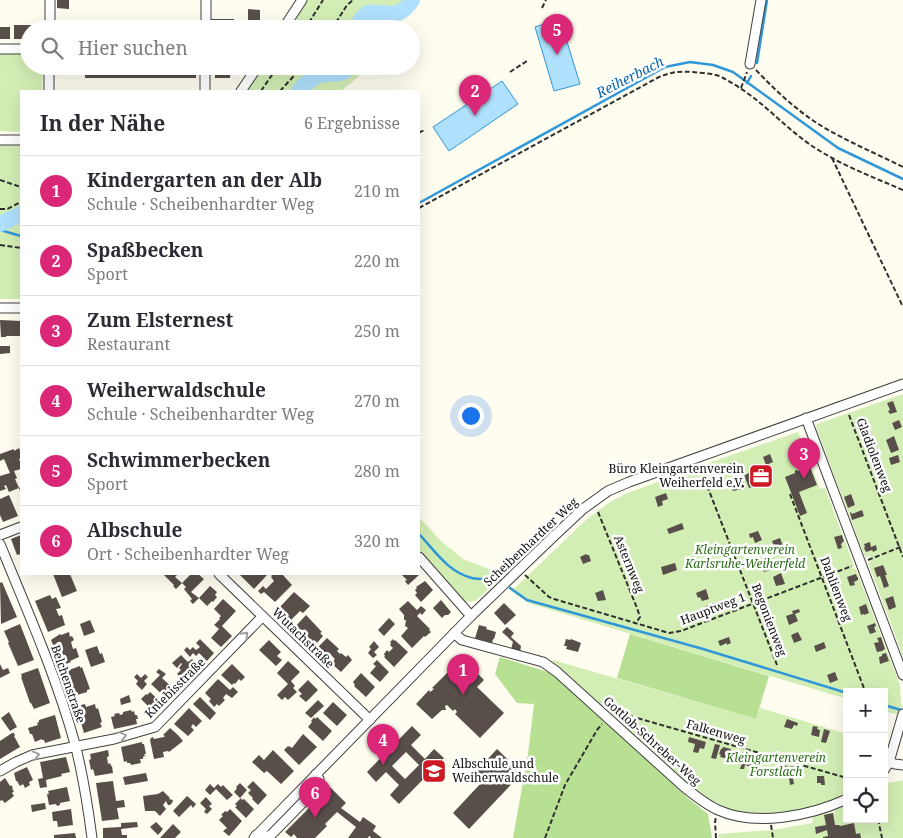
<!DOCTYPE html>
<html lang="de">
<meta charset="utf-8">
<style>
:root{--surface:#fff;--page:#f2f2f3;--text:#2b2b33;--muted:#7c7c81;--line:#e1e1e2;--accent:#db2777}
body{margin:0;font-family:"Noto Serif",serif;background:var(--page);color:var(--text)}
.controls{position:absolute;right:15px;bottom:15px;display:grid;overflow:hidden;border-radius:0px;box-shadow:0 5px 20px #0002}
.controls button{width:45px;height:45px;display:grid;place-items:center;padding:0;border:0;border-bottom:1px solid var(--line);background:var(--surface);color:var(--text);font:25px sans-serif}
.you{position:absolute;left:470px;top:415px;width:18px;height:18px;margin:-12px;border:4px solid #fff;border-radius:50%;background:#1a73e8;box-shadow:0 0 0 8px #1a73e833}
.badge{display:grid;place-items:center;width:32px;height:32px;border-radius:50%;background:var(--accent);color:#fff;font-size:16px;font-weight:700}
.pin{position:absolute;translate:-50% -41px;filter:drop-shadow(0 1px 2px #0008)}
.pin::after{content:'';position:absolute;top:26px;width:18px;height:15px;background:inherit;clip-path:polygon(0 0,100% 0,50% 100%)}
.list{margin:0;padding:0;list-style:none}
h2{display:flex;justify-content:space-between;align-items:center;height:65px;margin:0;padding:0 20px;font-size:21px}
h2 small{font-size:16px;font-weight:400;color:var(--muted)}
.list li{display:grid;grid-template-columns:32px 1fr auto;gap:15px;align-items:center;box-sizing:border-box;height:70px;padding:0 20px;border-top:1px solid var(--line)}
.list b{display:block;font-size:19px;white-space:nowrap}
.list p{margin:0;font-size:16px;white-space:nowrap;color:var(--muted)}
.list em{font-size:16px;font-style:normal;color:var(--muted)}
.icon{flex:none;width:28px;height:28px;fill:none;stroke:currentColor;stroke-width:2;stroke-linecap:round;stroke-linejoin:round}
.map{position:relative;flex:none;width:903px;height:838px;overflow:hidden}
.search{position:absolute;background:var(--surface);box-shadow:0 5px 20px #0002;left:20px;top:20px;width:400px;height:55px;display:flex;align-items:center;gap:12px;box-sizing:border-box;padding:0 18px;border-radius:28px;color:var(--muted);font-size:19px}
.panel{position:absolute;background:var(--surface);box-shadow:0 5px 20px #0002;left:20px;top:90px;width:400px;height:485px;border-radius:0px}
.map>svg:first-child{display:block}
</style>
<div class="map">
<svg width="903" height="838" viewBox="0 0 903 838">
<rect width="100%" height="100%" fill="#fffcf0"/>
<g fill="#d3eeb5">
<polygon points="306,0 417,0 395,29 287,29"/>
<polygon points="0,53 29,54 29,66 43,66 42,91 21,91 21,132 0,131"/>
<polygon points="262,66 367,66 357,78 341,91 245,91"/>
<polygon points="0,144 21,145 21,299 0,299"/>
<polygon points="903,394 903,656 868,563 871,561 869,556 865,557 816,427 817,424"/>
<polygon points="798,432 820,489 825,488 853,563 852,564 853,568 856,569 900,685 901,704 903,705 899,715 884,711 884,692 847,692 847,699 528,603 509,589 511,587 515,588 587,519 610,502 625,494 698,467 700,469 702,468 702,465"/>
<polygon points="419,517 441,541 463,559 489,569 504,568 525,555 526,556 475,601 466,602 462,599 419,552"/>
<path d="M553,660L756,719L760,708L847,734V794C836,799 826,805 815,808C792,814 752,818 730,811C718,806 707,800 696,792L608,713L609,708L598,706L552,663Z"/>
<polygon points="903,780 903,838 719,838 718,834 772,830 813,823 812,815 835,812 836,808 847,806 847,819 884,819 884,784"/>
</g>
<g fill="#b7e093">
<polygon points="630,634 769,676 756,719 617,678"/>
<polygon points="500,657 548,672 565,684 689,799 708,814 712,838 513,838 528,754 534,704 517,703 495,674"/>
</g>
<g fill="#afe0fc" stroke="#3098d9">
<polygon points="560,19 580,84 554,91 535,27"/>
<polygon points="502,81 518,104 449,151 433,127"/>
</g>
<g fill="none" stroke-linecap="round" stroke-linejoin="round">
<g stroke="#3098d9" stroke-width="2.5">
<polyline points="757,63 767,0"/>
<polyline points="747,83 751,76"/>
<polyline points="419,203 665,67 690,62 713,65 733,72 838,148 903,179"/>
<polyline points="0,230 21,236"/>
<path d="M419,534C435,551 448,572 472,578C481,580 491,578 500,580"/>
<polyline points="510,588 527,600 703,649 847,693"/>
<polyline points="884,705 901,710"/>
</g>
<g stroke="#afe0fc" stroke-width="16">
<path d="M355,29C359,23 362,16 368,13C372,12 377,13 381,13C396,15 403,14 412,0"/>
<path d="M299,91C303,86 311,79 317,76C329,70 341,79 349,66"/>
<polyline points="0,224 21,214"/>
</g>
</g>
<g fill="#584f4a" fill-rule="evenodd">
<polygon points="57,0 69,0 69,9 57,8"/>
<polygon points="248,9 260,10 260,29 248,29"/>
<rect x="210" y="19" width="24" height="10"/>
<rect x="85" y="21" width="111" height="8"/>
<polygon points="14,25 40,25 41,29 29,29 29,39 14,39"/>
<rect x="0" y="27" width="10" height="12"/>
<rect x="58" y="66" width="21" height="6"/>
<rect x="85" y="66" width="111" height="12"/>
<polygon points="215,66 231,66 230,78 215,78"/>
<polygon points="0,320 21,321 21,336 6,336 6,337 1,337"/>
<polygon points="0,346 10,346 10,353 0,354"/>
<polygon points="893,401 897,412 890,414 888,411 890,410 887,403"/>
<polygon points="899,420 902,427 895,430 892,423"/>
<polygon points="894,436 899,450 891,453 886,440"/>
<polygon points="19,448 21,453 21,458 19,459 21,464 21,469 14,471 17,478 15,479 19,488 21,487 21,494 19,488 9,492 6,485 4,486 6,489 0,491 0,476 10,473 4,459 0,461 0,454 14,449 14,451"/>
<polygon points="770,454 773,462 766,465 763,457"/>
<polygon points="898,455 900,462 891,465 889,458"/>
<polygon points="734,462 736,470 734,470 734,473 729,474 725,465"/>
<polygon points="804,466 807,468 810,467 817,485 799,492 807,513 800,516 785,477 795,473 795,470 799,471 800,468 803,470"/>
<polygon points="762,468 767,482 749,488 744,475"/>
<polygon points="743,482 745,488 733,491 732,487"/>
<polygon points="666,493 668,499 662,501 663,505 658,507 655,497"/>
<polygon points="851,494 855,505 848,508 844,497"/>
<polygon points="9,495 18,516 3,522 0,515 0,499"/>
<polygon points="862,510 864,516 852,520 850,513 851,512 852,514"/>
<polygon points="682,523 684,529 669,534 667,529"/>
<polygon points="758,531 762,540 755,543 753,537 750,538 749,534"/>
<polygon points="21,535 21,554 17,555 11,539"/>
<polygon points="842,535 844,541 841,544 842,548 838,549 834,537"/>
<polygon points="780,538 783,546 775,549 772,541"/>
<polygon points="870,542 871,547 876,545 877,550 873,552 872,550 866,552 864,548 865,547 864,544"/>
<polygon points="766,547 768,552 756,556 755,550"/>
<polygon points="586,554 587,555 589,555 591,561 583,564 580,557"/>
<polygon points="694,556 697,560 695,560 697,566 691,568 690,563 688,564 686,559"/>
<polygon points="789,558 792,567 786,569 784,565 782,566 780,561"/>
<polygon points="768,560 769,563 774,562 776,568 764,572 762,567 764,566 763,562"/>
<polygon points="675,563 677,570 663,575 661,567"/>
<polygon points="883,565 887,575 885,575 889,586 884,588 880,576 877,577 874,568"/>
<polygon points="781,573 785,584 776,586 773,577"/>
<polygon points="53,574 70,574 77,591 62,597"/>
<polygon points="163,574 178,574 175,577 182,583 176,589 173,586 174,585"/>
<polygon points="191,574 198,574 204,579 191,592 199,598 193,604 190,601 192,599 184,589 186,587 182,583"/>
<polygon points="239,574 266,574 267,575 254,589"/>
<polygon points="270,574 282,574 292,585 275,602 264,592 261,594 258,591 263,586 266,589 274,581 271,577 272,576"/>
<polygon points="401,574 418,574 419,575 408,585 405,581 407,580"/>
<polygon points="856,574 857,577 858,577 858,580 854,582 855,585 850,586 847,577"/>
<polygon points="425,581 433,590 421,602 415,595 417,593 415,590 417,588 416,587"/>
<polygon points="2,582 17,617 1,624 0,583"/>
<polygon points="210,586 217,592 215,595 217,597 213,602 212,601 207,606 199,598"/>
<polygon points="706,589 709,599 702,601 700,597 698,598 696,593"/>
<polygon points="603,590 606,600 598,601 595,593"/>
<polygon points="294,592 310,606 303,613 300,611 291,620 279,608"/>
<polygon points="50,595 52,599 56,597 61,608 56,609 59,616 62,615 65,625 48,632 35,601"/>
<polygon points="893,596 896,607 889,610 885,599"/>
<polygon points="223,599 236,611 222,626 232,636 221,647 211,638 219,629 214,625 220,619 219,618 221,616 214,609"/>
<polygon points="441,600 451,612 448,615 445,615 442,618 433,608"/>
<polygon points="408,601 417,610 421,606 426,610 422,615 420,613 417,616 430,629 429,630 431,632 425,637 424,636 412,648 401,636 408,628 405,626 406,620 404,620 404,615 399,609"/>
<polygon points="504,603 516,615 505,625 494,613"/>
<polygon points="714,603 716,609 707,613 704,607"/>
<polygon points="866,604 869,613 864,615 864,614 861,615 859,607"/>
<polygon points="799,609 800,612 795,614 798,621 789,625 786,616 792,614 793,614 792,611"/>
<polygon points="306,615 322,632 320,633 323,636 317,643 314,640 312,642 309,639 308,640 294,628"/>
<polygon points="389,618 395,624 384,636 378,630"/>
<polygon points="90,620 95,632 84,636 80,624"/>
<polygon points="875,623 876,626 874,627 876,632 870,634 867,626"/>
<polygon points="20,624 34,660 18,666 8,643 9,642 4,631"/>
<polygon points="479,625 487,627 486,629 496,632 494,639 493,639 492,643 475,638"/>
<polygon points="507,627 514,633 511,637 521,646 520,652 511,649 513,642 502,632"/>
<polygon points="69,632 70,637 72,636 74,640 71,642 73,649 76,648 79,657 70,661 71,662 66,664 66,663 61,665 51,640 60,634 61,635"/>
<polygon points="798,632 802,640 794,643 791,635"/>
<polygon points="729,637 731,643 727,645 727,643 720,646 718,641"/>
<polygon points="881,637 885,649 882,651 877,652 874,643 879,642 877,638"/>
<polygon points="327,638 339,649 337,651 340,654 341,653 346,657 348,655 352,660 341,672 331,663 335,659 330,654 326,659 316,649"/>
<polygon points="200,639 214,653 207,661 199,653 196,656 193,653 190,657 184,650 187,647 190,650 193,647 196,650 200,647 196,643"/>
<polygon points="393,639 394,641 395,640 408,652 394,667 384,657 385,656 384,654 387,650 389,652 393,648 390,645 391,643 390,642"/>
<polygon points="566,639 570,640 571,639 581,643 578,652 566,649 567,646 564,646"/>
<polygon points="269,640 281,652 277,656 282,660 276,666 259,650"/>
<polygon points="374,641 379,647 374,652 377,655 373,658 368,653 371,649 369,647"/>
<polygon points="824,642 826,648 816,652 814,646"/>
<polygon points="97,646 100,654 102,653 105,662 91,667 85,650"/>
<polygon points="886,653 889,661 880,664 879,657 882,656 882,654"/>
<polygon points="181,655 188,662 192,659 201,668 186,683 177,674 181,670 179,668 182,664 181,663 177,668 172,663"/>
<polygon points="462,658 484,680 477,687 504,713 480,738 455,714 457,712 455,709 453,711 447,705 445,706 446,710 442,710 432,719 416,704 429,690 430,692 434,689 432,688"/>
<polygon points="377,660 389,672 380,682 370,673 376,666 373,664"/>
<polygon points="288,661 300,672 291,681 295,686 293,688 297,692 288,700 285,697 282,700 277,695 288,684 277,673"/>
<polygon points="0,664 3,670 8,668 10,673 0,678"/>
<polygon points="232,664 245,677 241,681 239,679 235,684 234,683 232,685 221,675"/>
<polygon points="80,666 80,668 82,667 90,689 87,690 87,692 77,695 77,694 72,696 64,673 69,671 69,670"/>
<polygon points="38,668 50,703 34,709 31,703 30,703 21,677 22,677 21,674"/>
<polygon points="159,669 166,674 162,678 177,692 169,701 151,684 160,675 156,672"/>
<polygon points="835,672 838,680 830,683 827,675"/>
<polygon points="361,673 375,687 366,697 354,686 355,685 353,682"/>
<polygon points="137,674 141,678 145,674 148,677 144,681 147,684 142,690 136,684 138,681 134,677"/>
<polygon points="218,679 230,690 233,687 238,692 232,698 226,694 223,698 225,700 219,706 217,704 214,707 209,701 211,699 205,693"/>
<polygon points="308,680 318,690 306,702 299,696 302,694 298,690"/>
<polygon points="150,692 164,705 156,714 141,699 146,694 147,695"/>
<polygon points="129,695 131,702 121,705 120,699"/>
<polygon points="200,697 216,713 210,720 193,704"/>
<polygon points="318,700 324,706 311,718 305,713"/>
<polygon points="333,702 347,715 337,726 323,713"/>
<polygon points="85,704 86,707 95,704 96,709 98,708 102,722 100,723 102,727 84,733 77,709 82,708 81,705"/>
<polygon points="189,708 202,721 196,727 193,724 191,727 194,730 188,736 174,724"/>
<polygon points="131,710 132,712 134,711 135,715 137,715 138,719 136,719 137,724 114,729 111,717 115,716 114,714 119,713 120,715 123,714 123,712"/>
<polygon points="9,712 17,727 10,731 1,718"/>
<polygon points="55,715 61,738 45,743 44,740 42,740 42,739 35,742 32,734 30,734 28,728 38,725 37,723 39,722 39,720"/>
<polygon points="314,717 315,719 317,717 332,731 323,741 308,727 312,722 311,721"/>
<polygon points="787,719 798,723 797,726 794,725 792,729 784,727"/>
<path d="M412,726L421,735L411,745L425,759L434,749L444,758L399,804L390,795L399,785L386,772L376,782L367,772ZM406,752L419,765L405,779L392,766Z"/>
<polygon points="813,726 818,727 817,729 820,730 819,737 811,735"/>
<polygon points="170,728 178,735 183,741 169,752 168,751 163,752 164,757 154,759 150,740 151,738 153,737 154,739 164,737 165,736 163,735"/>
<polygon points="824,729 830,731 826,743 821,742"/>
<polygon points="12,733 14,733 15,736 14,736 20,747 0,759 0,741"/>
<polygon points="303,734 317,747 299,765 284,750 288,746 288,747 289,746 292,748"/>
<polygon points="689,737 706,742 704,749 700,748 698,753 693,752 695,744 688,742"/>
<polygon points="142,742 142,744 144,744 146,754 144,754 145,756 143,757 143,759 140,759 141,763 131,765 130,763 127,763 127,761 124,762 121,747"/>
<polygon points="715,744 720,745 716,759 711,758"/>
<polygon points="723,747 731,749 729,759 720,757 721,755 719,754 721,749 722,749"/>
<polygon points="497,749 522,773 469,829 453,813 482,782 474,774"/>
<polygon points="108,750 109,756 107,757 108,764 110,763 111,766 112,766 113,773 95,776 93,769 91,770 89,760 91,759 90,754"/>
<polygon points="273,750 294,771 281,784 267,771 264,773 252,762 259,755 264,760"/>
<polygon points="742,752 753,757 751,767 745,765 744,769 740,769 743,759 741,759"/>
<polygon points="66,757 70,772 61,774 62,776 46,780 47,787 40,788 38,779 43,778 40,762"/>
<polygon points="783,765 788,766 788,767 794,766 796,778 793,778 794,784 790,785 789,777 782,777"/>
<polygon points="27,767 33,780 29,782 30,785 25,788 23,784 20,786 17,781 16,781 14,773"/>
<polygon points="146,773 148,781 125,785 123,777"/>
<polygon points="817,776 824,776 825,785 821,785 821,783 817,783"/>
<polygon points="5,778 10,786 11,785 13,788 12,789 14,791 12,793 14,796 5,803 2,800 0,801 0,782"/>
<polygon points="113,781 116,801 124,800 125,807 117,808 119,819 102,821 96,783"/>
<polygon points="253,781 267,795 258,805 252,799 253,798 248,793 251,790 247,787"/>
<polygon points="240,783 247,790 240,798 234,792 237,788 236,787"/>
<polygon points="210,784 214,788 218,784 221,787 223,785 233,795 227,800 216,789 210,795 205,790"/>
<polygon points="67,787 70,801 60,803 60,805 57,806 56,804 49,805 47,794 49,794 48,791"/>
<polygon points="330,787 346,803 341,808 360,822 363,817 376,826 373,831 382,838 370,838 371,837 369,836 368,838 348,838 356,827 337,812 325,824 327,826 315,838 297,838 294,834 291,837 285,832"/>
<polygon points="163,791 170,798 169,799 173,800 172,803 170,805 168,805 166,801 163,805 166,809 160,816 155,811 145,811 143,796 158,794"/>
<polygon points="187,796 196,804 193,808 191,805 179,817 173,811"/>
<polygon points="206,797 212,804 209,806 212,809 207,814 204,812 206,809 200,803"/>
<polygon points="241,798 242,800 244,799 254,809 246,818 235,807 237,806 235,804"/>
<polygon points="45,803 46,809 32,812 31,805"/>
<polygon points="71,809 73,825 58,827 57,821 53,821 52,812"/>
<polygon points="230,809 242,821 229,836 223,831 227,828 219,820 223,816 221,815 225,811 227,812"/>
<polygon points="833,813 835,825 839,825 840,826 854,823 856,834 860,833 861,838 823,838 823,837 828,836 827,830 816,834 815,827 826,825 824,815"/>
<polygon points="137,822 138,827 121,829 122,835 127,835 127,838 103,838 103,828 121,827 121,823"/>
<polygon points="156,822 163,829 158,835 150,827"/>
<polygon points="173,824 181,832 175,838 160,838"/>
<polygon points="75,833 76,838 54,838 54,835"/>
</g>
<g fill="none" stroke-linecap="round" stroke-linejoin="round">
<defs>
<g id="minor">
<polyline points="50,29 50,0"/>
<polyline points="206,29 206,0"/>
<polyline points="283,29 302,0"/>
<polyline points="0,49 29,49"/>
<polyline points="750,64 761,0"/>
<polyline points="49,66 49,91"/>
<polyline points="205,91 205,66"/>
<polyline points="241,91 258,66"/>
<polyline points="0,140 21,140"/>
<polyline points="0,308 21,308"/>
<polyline points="806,418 903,675"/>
<polyline points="0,535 21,527"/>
<path d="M0,544C27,610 56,675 75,744C83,775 88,807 92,838"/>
<polyline points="419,557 471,616"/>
<polyline points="219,574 370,720"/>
<path d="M454,633L462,640L543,662L557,672L683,786C694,795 705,804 718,810C756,827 810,816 847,799"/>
<polyline points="889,762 895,764 903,765"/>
<polyline points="884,770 889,762 903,714"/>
<polyline points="0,771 16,762 32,755 114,739 155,727 262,617"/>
<polyline points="256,835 261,838 271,835 317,788 319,779 316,774"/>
<polyline points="254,838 471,616 553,537 583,509 608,491 629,482 903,384"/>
</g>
</defs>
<use href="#minor" stroke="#414141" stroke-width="11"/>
<g stroke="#303030" stroke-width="2" stroke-dasharray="5 2.5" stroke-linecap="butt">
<polyline points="542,8 546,0"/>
<polyline points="305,29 323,0"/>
<polyline points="332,29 347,5 353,0"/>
<path d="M756,70C775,90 796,110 820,125C846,141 875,153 903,167"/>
<polyline points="510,72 527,61"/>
<polyline points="741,88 747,72"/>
<polyline points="261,91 278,66"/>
<polyline points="280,91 303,66"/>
<polyline points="419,133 422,131 425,131"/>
<polyline points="832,158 903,307"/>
<polyline points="0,180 21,187"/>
<path d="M419,208L659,77C672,72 679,71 693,72C701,73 711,73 719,76C724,78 728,81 732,83C765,102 788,132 820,151C846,167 875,178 903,190"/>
<polyline points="0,209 7,209 21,202"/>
<polyline points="0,245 21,248"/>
<polyline points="849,415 903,557"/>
<polyline points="699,465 777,665"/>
<polyline points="790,494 865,691"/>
<polyline points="598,512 637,608 640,617 636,623"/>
<polyline points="868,560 903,546"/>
<polyline points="525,575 549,597 554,599 669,633 681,631 852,566"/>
<polyline points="616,712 847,778"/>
<polyline points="878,819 882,838"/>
<polyline points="771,825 773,838"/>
<polyline points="545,838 565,785 597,730 602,724"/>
<polyline points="716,838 715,822 716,817"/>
</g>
<use href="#minor" stroke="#fff" stroke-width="9"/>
</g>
<defs><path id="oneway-chevron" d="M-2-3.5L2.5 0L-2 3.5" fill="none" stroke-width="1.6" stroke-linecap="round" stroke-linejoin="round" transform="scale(1.25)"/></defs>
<g stroke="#9f9f9f">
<use href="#oneway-chevron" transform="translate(245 635) rotate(-46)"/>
<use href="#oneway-chevron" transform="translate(123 736) rotate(-15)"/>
<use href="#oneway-chevron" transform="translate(36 755) rotate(-15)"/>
</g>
<defs>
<symbol id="office-square" viewBox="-11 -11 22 22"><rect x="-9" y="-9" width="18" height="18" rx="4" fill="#cc1924" stroke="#fff"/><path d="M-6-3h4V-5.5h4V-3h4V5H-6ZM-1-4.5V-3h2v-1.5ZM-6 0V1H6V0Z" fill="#fff"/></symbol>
<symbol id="school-square" viewBox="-11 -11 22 22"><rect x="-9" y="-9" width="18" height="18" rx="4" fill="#cc1924" stroke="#fff"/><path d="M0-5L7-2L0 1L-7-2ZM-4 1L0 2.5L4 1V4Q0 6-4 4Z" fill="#fff"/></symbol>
</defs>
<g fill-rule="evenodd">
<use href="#office-square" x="747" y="462" width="28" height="28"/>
<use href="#school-square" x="420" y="757" width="28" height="28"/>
</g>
<g text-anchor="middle" stroke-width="5" stroke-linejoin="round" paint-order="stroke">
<g font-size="12" fill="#0e0e0e" stroke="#fff">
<text transform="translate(874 455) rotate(69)" y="4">Gladiolenweg</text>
<text transform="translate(531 542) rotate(-43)" y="4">Scheibenhardter Weg</text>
<text transform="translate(629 564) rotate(68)" y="4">Asternweg</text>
<text transform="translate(836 589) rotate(69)" y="4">Dahlienweg</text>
<text transform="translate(713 609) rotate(-21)" y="4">Hauptweg 1</text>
<text transform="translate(769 620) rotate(69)" y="4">Begonienweg</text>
<text transform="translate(303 638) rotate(44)" y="4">Wutachstraße</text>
<text transform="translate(68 684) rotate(71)" y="4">Belchenstraße</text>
<text transform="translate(175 688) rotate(-45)" y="4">Kniebisstraße</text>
<text transform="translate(716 732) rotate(16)" y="4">Falkenweg</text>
<text transform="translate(652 741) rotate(42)" y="4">Gottlob-Schreber-Weg</text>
</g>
<g font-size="12" fill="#0e0e0e" stroke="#fff" text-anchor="end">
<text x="744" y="473">Büro Kleingartenverein<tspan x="744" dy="14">Weiherfeld e.V.</tspan></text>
<text x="452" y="768" text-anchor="start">Albschule und<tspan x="452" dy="14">Weiherwaldschule</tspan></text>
</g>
<g font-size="12" font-style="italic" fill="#2b6d18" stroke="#fff">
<text x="745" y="554">Kleingartenverein<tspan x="745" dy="14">Karlsruhe-Weiherfeld</tspan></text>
<text x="776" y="762">Kleingartenverein<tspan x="776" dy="14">Forstlach</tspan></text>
</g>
<g font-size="14" font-style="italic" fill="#0c68ac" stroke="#fff">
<text transform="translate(630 77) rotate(-27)" y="5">Reiherbach</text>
</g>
</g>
</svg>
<div class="controls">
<button>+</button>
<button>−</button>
<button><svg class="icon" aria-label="locate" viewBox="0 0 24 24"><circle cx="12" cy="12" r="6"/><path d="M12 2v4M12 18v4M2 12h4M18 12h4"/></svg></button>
</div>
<div class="you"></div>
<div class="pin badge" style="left:463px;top:695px">1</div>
<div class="pin badge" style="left:475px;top:116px">2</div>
<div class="pin badge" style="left:804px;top:479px">3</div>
<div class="pin badge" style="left:383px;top:765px">4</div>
<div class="pin badge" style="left:557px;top:55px">5</div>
<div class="pin badge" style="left:315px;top:818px">6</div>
<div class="search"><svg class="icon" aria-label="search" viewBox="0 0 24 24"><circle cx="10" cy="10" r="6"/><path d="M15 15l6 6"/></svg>Hier suchen</div>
<section class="panel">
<h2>In der Nähe<small>6 Ergebnisse</small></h2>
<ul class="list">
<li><span class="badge">1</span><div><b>Kindergarten an der Alb</b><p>Schule · Scheibenhardter Weg</p></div><em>210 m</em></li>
<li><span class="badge">2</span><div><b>Spaßbecken</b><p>Sport</p></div><em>220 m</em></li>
<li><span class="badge">3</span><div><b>Zum Elsternest</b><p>Restaurant</p></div><em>250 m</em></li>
<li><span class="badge">4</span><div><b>Weiherwaldschule</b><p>Schule · Scheibenhardter Weg</p></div><em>270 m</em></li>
<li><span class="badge">5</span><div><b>Schwimmerbecken</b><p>Sport</p></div><em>280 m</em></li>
<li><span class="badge">6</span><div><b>Albschule</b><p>Ort · Scheibenhardter Weg</p></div><em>320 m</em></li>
</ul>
</section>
</div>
